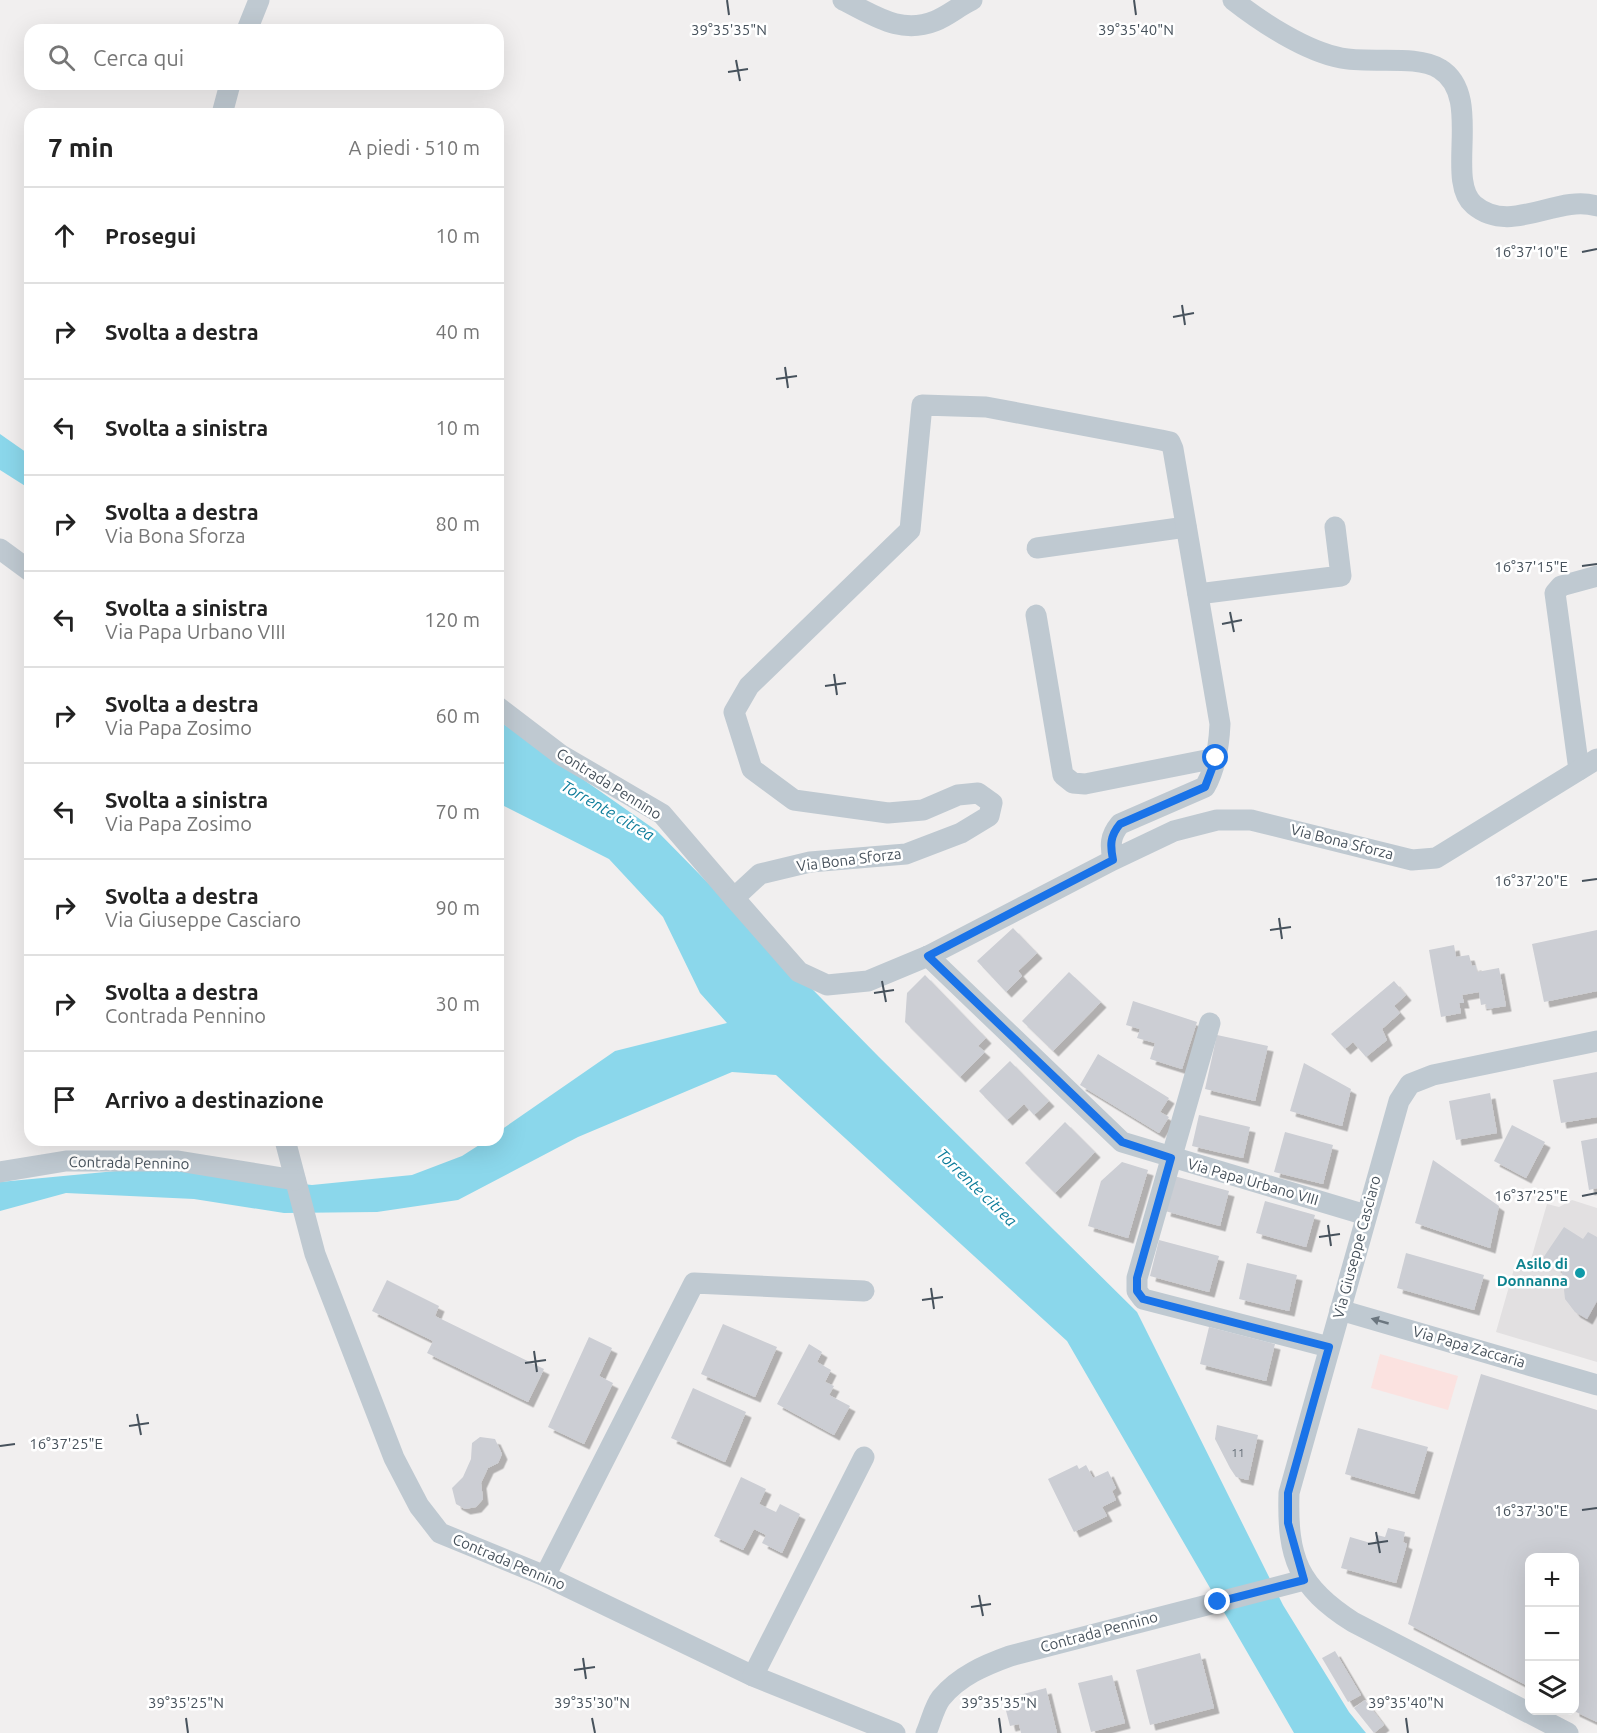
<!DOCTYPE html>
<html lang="it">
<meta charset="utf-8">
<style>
:root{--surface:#fff;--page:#f6f6f6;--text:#222;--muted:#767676;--line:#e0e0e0}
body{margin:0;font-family:Ubuntu,sans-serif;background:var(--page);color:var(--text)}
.controls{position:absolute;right:18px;bottom:18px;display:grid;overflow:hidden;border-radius:12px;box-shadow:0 6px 24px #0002}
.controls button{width:54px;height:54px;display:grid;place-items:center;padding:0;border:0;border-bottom:2px solid var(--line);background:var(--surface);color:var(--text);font:30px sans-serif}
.stop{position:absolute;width:18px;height:18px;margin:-14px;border:4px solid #1a73e8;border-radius:50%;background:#fff}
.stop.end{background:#1a73e8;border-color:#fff;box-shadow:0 2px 6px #0008}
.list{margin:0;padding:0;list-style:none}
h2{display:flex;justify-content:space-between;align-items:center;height:78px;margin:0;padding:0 24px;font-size:26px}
h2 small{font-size:20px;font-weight:400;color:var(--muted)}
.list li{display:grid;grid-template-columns:39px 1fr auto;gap:18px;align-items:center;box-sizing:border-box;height:96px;padding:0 24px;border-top:2px solid var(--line)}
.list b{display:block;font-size:22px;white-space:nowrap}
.list p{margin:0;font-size:20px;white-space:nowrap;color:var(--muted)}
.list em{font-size:20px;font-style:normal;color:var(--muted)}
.icon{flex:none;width:33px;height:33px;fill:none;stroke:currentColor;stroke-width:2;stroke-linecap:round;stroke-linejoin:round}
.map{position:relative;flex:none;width:1597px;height:1733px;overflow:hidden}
.search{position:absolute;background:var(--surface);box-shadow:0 6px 24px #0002;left:24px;top:24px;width:480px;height:66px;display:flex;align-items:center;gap:15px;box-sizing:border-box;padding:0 21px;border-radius:18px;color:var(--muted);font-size:22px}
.panel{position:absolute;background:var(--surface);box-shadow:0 6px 24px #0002;left:24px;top:108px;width:480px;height:1038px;border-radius:18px}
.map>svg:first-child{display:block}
</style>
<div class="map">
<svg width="1597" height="1733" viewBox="0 0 1597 1733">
<defs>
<filter id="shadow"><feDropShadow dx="5.5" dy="5.5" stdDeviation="0" flood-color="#0004"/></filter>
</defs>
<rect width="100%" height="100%" fill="#f1efef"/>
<polygon fill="#e2e0e1" points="1572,1200 1597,1208 1597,1362 1496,1332 1516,1262 1529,1266 1547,1204 1559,1207"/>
<polygon fill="#fbe2e0" points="1380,1354 1458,1376 1448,1410 1371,1388"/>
<g fill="#8bd7eb">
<polygon points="0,434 30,455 30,489 0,470"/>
<polygon points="498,720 657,831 879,1057 1137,1312 1283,1605 1349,1712 1366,1733 1294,1733 1067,1341 776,1075 732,1072 578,1137 458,1200 377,1212 284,1213 194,1199 66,1193 0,1211 0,1182 116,1171 186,1171 312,1185 412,1175 462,1156 487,1140 498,1140 498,1132 615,1051 727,1023 700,993 663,917 609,859 498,803"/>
</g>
<g fill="#ccced4" filter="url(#shadow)">
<polygon points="1013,928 1037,953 1018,971 1022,976 1006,992 977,961"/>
<polygon points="1597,930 1597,991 1544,1002 1532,944"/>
<polygon points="1454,945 1456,957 1469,955 1472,966 1476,965 1477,972 1499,968 1506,1006 1487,1009 1486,1004 1481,1005 1479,992 1462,995 1464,1003 1459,1003 1461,1013 1441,1017 1429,950"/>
<polygon points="1069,972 1101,1002 1053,1051 1022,1021"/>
<polygon points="925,975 986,1038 978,1046 985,1052 960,1077 905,1022 907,993"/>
<polygon points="1394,981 1406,995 1394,1006 1400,1013 1382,1029 1387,1040 1366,1057 1353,1042 1345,1049 1331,1034"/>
<polygon points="1133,1001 1197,1022 1182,1069 1150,1059 1155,1043 1137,1038 1140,1029 1126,1025"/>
<polygon points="1217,1035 1268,1046 1255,1101 1205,1089"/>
<polygon points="1098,1054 1169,1098 1160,1112 1169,1117 1159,1133 1080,1085"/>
<polygon points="1010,1061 1049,1101 1034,1115 1024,1104 1007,1120 979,1091"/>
<polygon points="1304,1063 1351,1089 1342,1126 1290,1111"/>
<polygon points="1597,1072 1597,1117 1561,1123 1553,1080"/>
<polygon points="1490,1093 1497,1133 1456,1140 1449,1101"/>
<polygon points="1199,1115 1250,1127 1243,1158 1192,1146"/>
<polygon points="1065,1122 1095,1152 1055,1193 1025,1163"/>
<polygon points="1512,1125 1545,1142 1526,1178 1494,1161"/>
<polygon points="1285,1132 1333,1145 1323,1184 1274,1172"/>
<polygon points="1597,1138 1597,1188 1589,1190 1581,1141"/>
<polygon points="1433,1160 1499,1206 1490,1248 1415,1223"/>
<polygon points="1122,1162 1148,1170 1128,1238 1088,1226 1101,1181"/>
<polygon points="1174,1176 1229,1191 1220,1226 1165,1211"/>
<polygon points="1265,1201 1315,1215 1306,1247 1256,1233"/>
<polygon points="1564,1227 1583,1239 1588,1232 1597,1237 1597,1301 1587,1319 1575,1312 1565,1299 1562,1271 1543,1258"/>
<polygon points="1159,1240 1219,1256 1209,1292 1150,1276"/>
<polygon points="1406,1253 1484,1275 1474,1310 1397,1288"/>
<polygon points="1247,1263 1297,1275 1289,1311 1239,1299"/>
<polygon points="387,1280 439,1306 435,1316 544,1369 528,1402 427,1353 433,1341 372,1311"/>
<polygon points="723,1324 777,1347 755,1397 701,1374"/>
<polygon points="1209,1327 1275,1344 1266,1381 1200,1364"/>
<polygon points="589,1337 612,1348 599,1376 613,1383 584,1444 548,1427"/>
<polygon points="809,1344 822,1352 817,1362 831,1370 825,1382 834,1386 829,1395 850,1406 834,1435 777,1404"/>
<polygon points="1481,1374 1597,1410 1597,1722 1574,1711 1574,1558 1530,1558 1530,1687 1408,1624"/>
<polygon points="693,1388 746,1412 725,1462 671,1438"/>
<polygon points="1217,1425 1258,1435 1248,1480 1236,1477 1230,1468 1215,1439"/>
<polygon points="1358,1428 1428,1447 1414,1494 1345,1474"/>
<polygon points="480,1437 495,1439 502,1454 498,1463 488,1468 481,1483 483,1499 476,1507 465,1509 456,1504 452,1488 463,1477 471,1459 472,1443"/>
<polygon points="1077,1465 1079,1469 1086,1465 1093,1478 1108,1471 1116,1488 1112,1491 1116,1500 1102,1507 1107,1516 1074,1532 1048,1479"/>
<polygon points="741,1477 766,1489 759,1504 776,1512 780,1504 800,1514 782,1553 762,1543 766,1535 754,1529 743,1550 714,1536"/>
<polygon points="1388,1528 1405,1532 1403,1542 1407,1544 1396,1583 1341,1568 1350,1537 1374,1544 1377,1535 1385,1537"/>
<polygon points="1335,1651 1361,1695 1348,1702 1322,1658"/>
<polygon points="1200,1653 1214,1708 1150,1725 1136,1670"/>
<polygon points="1112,1675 1125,1723 1091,1732 1078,1683"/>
<polygon points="1046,1688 1057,1733 1021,1733 1019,1724 1010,1726 1004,1703 1013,1701 1012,1697"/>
<polygon points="1365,1700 1384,1725 1374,1733 1354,1708"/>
</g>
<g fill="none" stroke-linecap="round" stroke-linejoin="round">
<g stroke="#bfc9d1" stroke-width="21">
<path d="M843,0C874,15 900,35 935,21C948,16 959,6 972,0"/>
<path d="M1233,0C1261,22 1305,51 1341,58C1369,64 1417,54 1440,69C1484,96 1444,180 1474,205C1511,236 1556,194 1597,206"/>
<polyline points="247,30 259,0"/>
<polyline points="222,114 230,84"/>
<polyline points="1037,548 1186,527"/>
<polyline points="0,549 30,571"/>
<polyline points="1198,594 1341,576 1335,527"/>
<polyline points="1036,615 1063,775 1073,783 1085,784 1216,758"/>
<polyline points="498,707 561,755 662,814 734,898"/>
<polyline points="1579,770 1555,593 1561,586 1597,576"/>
<path d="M1113,860C1110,845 1110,836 1120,824L1205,787C1216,768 1219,746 1220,724L1173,449L1170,442L1161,440L986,407L922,405L910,530L749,686L734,712L752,769L794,800L888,813L923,810L958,795L978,793L992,803L989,816L961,833L906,854L810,862L760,874L734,898L799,972L827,985L868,981L928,956L1113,860L1174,831L1217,820H1251L1412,860L1436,858L1597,759"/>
<polyline points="928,956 1122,1142 1366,1215"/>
<polyline points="1210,1023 1137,1278 1137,1291 1143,1299 1329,1347"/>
<polyline points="285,1140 315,1254 394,1458 419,1506 440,1533 545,1576 753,1676 895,1733"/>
<polyline points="0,1172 66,1161 178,1161 295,1180"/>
<polyline points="1340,1310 1597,1385"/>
<polyline points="545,1576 694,1283 864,1291"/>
<polyline points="753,1676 864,1457"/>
<path d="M926,1733C931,1722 934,1707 941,1698C959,1676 985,1665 1010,1656L1304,1580"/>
<path d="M1568,1733L1353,1622C1298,1587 1287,1558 1289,1493L1399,1101L1410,1084L1433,1075L1597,1041"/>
</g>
</g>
<defs><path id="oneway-solid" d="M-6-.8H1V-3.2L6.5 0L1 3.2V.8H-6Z" transform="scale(1.5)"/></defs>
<use fill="#6b767f" href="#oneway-solid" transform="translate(1380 1321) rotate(-164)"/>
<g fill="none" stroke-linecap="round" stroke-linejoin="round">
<path stroke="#1a73e8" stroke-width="8" d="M1216,758L1205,787L1120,824C1110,836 1110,845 1113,860L928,956L1122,1142L1171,1158L1137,1278V1291L1143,1299L1329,1347L1288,1493V1523L1304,1580L1218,1602"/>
</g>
<path fill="none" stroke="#47525c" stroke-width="2" d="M727,0L729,15M1134,0L1136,15M736,60L740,81M728,72L748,69M1582,252L1597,249M1182,305L1185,325M1173,317L1194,313M785,367L788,388M776,379L797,376M1582,566L1597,564M1230,612L1234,632M1222,624L1242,620M834,674L837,695M825,686L846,683M1582,881L1597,879M1279,918L1282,939M1270,930L1291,927M882,981L886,1002M874,993L894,990M1582,1196L1597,1193M1328,1225L1331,1246M1319,1237L1340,1234M931,1288L934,1309M922,1300L943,1297M534,1351L537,1372M525,1363L546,1360M137,1414L141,1435M129,1426L149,1423M0,1446L15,1444M1582,1510L1597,1508M1376,1532L1380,1553M1368,1544L1388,1541M979,1595L983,1616M971,1607L991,1604M583,1658L586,1679M574,1670L595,1667M186,1718L188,1733M592,1718L595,1733M999,1718L1001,1733M1406,1718L1408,1733"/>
<circle fill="#0f9aa8" stroke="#fff" stroke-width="2" cx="1580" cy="1273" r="6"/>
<g text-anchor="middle" stroke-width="5" stroke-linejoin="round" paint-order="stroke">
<g font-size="12" fill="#68717a">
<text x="1238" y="1457">11</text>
</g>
<g font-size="15" fill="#47525c" stroke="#fff">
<text transform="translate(609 784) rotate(32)" y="5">Contrada Pennino</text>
<text transform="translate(1342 842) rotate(14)" y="5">Via Bona Sforza</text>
<text transform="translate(849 860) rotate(-7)" y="5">Via Bona Sforza</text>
<text transform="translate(129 1163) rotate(1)" y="5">Contrada Pennino</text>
<text transform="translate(1253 1182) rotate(16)" y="5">Via Papa Urbano VIII</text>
<text transform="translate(1357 1247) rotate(-75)" y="5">Via Giuseppe Casciaro</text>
<text transform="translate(1469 1347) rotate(16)" y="5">Via Papa Zaccaria</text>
<text transform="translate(509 1562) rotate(23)" y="5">Contrada Pennino</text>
<text transform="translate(1099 1632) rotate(-15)" y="5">Contrada Pennino</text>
</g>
<g font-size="15" font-weight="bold" fill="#0d838f" stroke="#fff" text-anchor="end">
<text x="1568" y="1269">Asilo di<tspan x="1568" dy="17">Donnanna</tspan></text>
</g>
<g font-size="16" font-style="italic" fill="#0d7c9a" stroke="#fff">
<text transform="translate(608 810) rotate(30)" y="6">Torrente citrea</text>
<text transform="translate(977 1187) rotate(44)" y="6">Torrente citrea</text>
</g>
</g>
<g font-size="15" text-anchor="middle" fill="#47525c" stroke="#fff" stroke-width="5" stroke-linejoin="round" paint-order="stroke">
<text x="729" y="35">39°35'35"N</text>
<text x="1136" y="35">39°35'40"N</text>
<text x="1531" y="257">16°37'10"E</text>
<text x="1531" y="572">16°37'15"E</text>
<text x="1531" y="886">16°37'20"E</text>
<text x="1531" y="1201">16°37'25"E</text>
<text x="66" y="1449">16°37'25"E</text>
<text x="1531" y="1516">16°37'30"E</text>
<text x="186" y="1708">39°35'25"N</text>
<text x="592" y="1708">39°35'30"N</text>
<text x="999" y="1708">39°35'35"N</text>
<text x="1406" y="1708">39°35'40"N</text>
</g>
</svg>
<div class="controls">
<button>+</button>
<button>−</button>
<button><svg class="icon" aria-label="layers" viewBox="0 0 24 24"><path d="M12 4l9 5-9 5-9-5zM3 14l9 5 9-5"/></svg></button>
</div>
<div class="stop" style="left:1216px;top:758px"></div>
<div class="stop end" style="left:1218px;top:1602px"></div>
<div class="search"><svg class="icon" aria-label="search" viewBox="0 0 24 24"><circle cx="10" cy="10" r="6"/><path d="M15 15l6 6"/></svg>Cerca qui</div>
<section class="panel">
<h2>7 min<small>A piedi · 510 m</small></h2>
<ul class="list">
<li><svg class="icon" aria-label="ahead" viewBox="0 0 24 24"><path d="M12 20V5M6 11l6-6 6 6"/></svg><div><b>Prosegui</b></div><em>10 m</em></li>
<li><svg class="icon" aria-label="right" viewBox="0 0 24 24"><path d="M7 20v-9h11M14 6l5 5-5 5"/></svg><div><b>Svolta a destra</b></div><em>40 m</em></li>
<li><svg class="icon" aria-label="left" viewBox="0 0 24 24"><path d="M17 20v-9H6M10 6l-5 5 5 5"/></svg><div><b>Svolta a sinistra</b></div><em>10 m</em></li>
<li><svg class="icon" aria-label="right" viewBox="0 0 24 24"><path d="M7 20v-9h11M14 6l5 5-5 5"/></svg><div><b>Svolta a destra</b><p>Via Bona Sforza</p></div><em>80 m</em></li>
<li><svg class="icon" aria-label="left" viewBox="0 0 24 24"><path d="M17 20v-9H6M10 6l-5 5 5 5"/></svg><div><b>Svolta a sinistra</b><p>Via Papa Urbano VIII</p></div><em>120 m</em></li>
<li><svg class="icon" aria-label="right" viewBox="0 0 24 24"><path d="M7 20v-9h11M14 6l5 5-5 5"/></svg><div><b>Svolta a destra</b><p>Via Papa Zosimo</p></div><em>60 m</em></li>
<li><svg class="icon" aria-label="left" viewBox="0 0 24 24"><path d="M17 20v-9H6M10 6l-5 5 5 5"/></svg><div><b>Svolta a sinistra</b><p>Via Papa Zosimo</p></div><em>70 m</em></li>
<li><svg class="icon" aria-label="right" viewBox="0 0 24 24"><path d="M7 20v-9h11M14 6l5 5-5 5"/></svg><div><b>Svolta a destra</b><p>Via Giuseppe Casciaro</p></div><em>90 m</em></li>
<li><svg class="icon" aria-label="right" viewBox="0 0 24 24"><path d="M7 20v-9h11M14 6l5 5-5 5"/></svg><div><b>Svolta a destra</b><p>Contrada Pennino</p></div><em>30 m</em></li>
<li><svg class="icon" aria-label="arrive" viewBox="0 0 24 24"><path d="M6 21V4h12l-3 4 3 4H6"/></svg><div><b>Arrivo a destinazione</b></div></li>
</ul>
</section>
</div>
